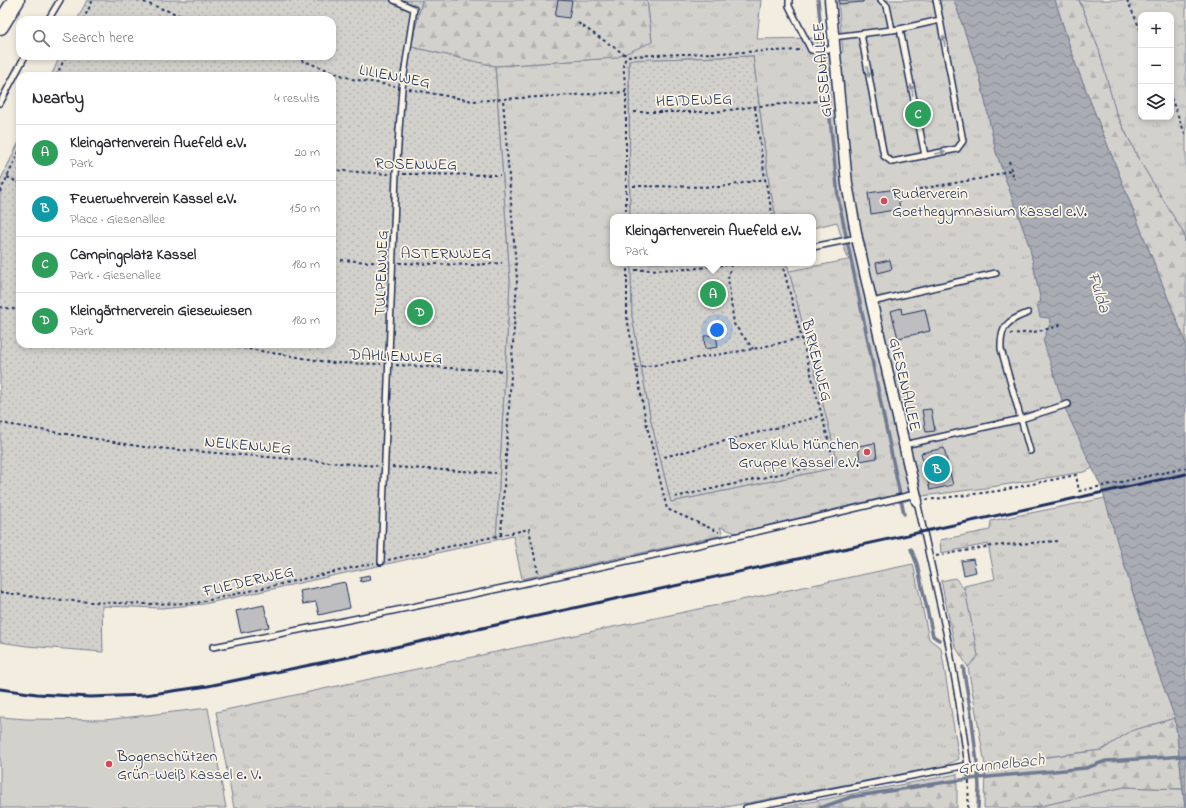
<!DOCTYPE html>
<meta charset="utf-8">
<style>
:root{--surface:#fff;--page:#f7f7f7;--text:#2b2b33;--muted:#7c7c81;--line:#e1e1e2;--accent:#d1495b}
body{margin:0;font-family:"Indie Flower",sans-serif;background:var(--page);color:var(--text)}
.controls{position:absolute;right:12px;top:12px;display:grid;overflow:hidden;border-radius:8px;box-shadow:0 2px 6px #0003}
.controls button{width:36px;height:36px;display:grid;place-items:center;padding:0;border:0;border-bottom:1px solid var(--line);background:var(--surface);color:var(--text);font:20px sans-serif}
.you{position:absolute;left:717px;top:330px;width:14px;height:14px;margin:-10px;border:3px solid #fff;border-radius:50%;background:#1a73e8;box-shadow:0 0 0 6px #1a73e833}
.badge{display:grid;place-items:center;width:26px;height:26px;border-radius:50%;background:var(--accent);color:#fff;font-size:13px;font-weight:700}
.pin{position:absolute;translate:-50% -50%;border:2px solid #fff;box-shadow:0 1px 4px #0006}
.popup{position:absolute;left:610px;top:214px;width:206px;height:52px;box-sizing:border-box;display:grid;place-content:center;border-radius:8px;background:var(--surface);filter:drop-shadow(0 1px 3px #0005);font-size:13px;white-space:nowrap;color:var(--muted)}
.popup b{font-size:15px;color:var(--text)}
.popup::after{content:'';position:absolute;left:50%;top:100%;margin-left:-8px;border:8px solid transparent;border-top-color:var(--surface)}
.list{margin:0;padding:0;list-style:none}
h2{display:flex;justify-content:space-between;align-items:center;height:52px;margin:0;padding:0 16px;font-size:17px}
h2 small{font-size:13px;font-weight:400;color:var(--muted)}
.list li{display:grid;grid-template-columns:26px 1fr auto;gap:12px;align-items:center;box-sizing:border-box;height:56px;padding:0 16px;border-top:1px solid var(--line)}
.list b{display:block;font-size:15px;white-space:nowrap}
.list p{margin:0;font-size:13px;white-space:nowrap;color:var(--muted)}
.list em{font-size:13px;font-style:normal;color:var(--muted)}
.icon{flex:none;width:22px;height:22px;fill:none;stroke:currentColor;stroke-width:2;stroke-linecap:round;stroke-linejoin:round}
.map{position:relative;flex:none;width:1186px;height:808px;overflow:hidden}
.search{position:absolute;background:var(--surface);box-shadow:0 2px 6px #0003;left:16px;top:16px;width:320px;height:44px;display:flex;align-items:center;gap:10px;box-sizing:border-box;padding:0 14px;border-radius:12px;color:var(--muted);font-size:15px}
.panel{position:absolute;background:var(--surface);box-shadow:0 2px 6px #0003;left:16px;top:72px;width:320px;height:276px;border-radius:12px}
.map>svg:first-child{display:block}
</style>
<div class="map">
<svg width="1186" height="808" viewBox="0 0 1186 808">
<defs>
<pattern id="grass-tufts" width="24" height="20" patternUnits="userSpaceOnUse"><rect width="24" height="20" fill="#d3d1cc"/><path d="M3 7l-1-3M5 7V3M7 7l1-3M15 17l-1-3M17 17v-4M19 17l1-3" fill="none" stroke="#b5b4b2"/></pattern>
<pattern id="forest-firs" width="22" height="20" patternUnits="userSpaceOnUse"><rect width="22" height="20" fill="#d3d1cc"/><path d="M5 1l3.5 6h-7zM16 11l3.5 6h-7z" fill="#b5b4b2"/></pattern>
<pattern id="garden-dots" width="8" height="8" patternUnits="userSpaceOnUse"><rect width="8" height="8" fill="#d3d1cc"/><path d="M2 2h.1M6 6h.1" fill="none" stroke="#b5b4b2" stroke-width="1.8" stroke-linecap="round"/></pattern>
<pattern id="water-waves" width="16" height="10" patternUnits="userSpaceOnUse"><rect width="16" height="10" fill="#a9acb3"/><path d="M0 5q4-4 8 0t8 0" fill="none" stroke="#898c95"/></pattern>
</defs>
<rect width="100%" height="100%" fill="#f3ede0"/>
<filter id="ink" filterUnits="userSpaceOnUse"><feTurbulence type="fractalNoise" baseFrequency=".025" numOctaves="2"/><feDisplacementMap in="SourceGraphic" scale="8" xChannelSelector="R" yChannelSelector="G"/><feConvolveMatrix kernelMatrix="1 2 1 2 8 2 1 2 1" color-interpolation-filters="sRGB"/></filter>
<g filter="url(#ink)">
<g fill="url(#grass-tufts)" stroke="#778095" fill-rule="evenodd">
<path d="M647,0H761L757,39L817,38L819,54L843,52L838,0H954L980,77L996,152L1030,248L1041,302L1037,303L1049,318L1051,322L1044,340L1064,406L1093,468L1084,472L985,488L923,496L899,503L898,494L736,533L720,527L723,535L522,579L513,536L496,540L510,281L495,66L615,58L652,41ZM753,56L769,184L776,217H813V228L837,222L848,260L789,271L838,467L671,502L651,421L632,316L631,263H613V217H630L629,60Z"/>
<path d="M1079,0H1186V254L1184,234L1139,160L1115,110L1098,47ZM1141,15H1171V117H1141Z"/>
<path d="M1105,498C1126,572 1148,646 1175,718L1131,731L1102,750L985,765L968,667L978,656L964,586L995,579L988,544L941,553L940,540L990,530L991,521Z"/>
<polygon points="913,564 929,639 941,648 959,759 944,766 721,808 234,808 216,712 608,628"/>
<polygon points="1124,787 1183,789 1185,808 1032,808"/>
</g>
<g fill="url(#forest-firs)" stroke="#778095">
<polygon points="422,0 647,0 652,42 615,58 495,66 411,47"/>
<polygon points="1055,0 1079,0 1099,50 1116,113 1139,160 1184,234 1186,254 1186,344 1074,60"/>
<polygon points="955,578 965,590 978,656 968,667 955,646 941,581"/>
<polygon points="1175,718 1183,789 1124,787 1032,808 984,808 985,765 1102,750 1131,731"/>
<polygon points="957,774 957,808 778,808"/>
</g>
<g fill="url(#garden-dots)" stroke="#778095">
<polygon points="87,0 422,0 411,47 495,66 510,281 496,540 204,604 162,608 102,606 103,652 27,646 0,642 0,181 20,140 20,344 332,344 332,76 51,76 60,56 332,56 332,20 77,20"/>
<polygon points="753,56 769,184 776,217 630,217 629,60"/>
<polygon points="631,263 787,263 839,467 671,502 651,421 632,316"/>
</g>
<polygon fill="#d3d1cc" stroke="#778095" points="208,708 226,808 0,808 0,717 26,719 105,720"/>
<polygon fill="url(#water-waves)" stroke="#707a91" points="954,0 1055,0 1074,60 1186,344 1186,808 1185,808 1175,718 1157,669 1118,545 1102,489 1064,406 1043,340 1051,322 1049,318 1040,317 1037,303 1041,302 1030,248 996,152 980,77"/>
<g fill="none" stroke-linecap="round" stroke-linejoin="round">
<g stroke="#707a91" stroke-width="3.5">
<polyline points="818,0 838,197 904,514"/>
<polyline points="911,549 917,564 933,636 939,640"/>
<polyline points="963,667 971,713 977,763"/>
<polyline points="820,808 851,797 953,781 988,777 1086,768 1106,761 1186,756"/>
<polyline points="978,808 979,787 978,774"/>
</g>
</g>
<g fill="#bebec0" stroke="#1b2f5e">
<polygon points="558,0 572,1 569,18 555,16"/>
<polygon points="839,0 863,0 863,2 839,4"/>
<polygon points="897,189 900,209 871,214 868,193"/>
<polygon points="890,260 892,269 878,273 876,263"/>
<polygon points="901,308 902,314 925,309 930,331 898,338 891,311"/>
<polygon points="716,335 718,347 705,349 704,336"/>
<polygon points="931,409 935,431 926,432 922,410"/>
<polygon points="875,443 877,458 860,461 858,446"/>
<polygon points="944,448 953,485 930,490 921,453"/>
<polygon points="973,559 976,572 964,575 961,561"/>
<polygon points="369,575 370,580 361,582 360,577"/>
<polygon points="345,582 350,608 319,615 316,602 303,604 300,591"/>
<polygon points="264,605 269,627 241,633 236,611"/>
</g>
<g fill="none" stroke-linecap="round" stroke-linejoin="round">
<defs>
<g id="lane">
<polyline points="789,0 789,6 811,50 834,49"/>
<polyline points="881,0 887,6 892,30"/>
<polyline points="48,20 60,0"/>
<polyline points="900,29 925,156"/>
<polyline points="861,34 884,156 892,162 957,149 963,141 940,20"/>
<polyline points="833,37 900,29 940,20 936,0"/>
<polyline points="0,103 25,56"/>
<polyline points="813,247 857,238"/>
<polyline points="872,302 996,273"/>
<path d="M1028,313C1008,320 1000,326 1001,349L1030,451"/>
<polyline points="904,445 1021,419 1068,404"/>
<polyline points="917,501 948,641 959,702 969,773"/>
<polyline points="381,562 396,174 402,88 414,9 394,0"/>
<path d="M213,647C448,601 683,551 915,494"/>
<polyline points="746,808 968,765"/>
</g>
<polyline id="street" points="830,0 847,184 857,238 917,501"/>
<polyline id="primary" points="0,26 16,0"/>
</defs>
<use href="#lane" stroke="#1b2f5e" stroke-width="8"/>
<use href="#street" stroke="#1b2f5e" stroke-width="13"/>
<use href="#primary" stroke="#1b2f5e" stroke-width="19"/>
<g stroke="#1b2f5e" stroke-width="2" stroke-dasharray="3 3" stroke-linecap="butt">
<polyline points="138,0 193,20"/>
<polyline points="1127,0 1141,31"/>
<polyline points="83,20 93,0"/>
<polyline points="578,23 627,56 802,50"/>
<polyline points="290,56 352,79 395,86"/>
<polyline points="56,76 66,56"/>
<polyline points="409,89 473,101 503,99"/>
<polyline points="1171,98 1186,136"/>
<polyline points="755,107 765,179 773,217"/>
<polyline points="634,112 714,112 759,106 830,100"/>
<polyline points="1009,161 1014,179"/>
<polyline points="332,169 343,171 389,174"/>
<polyline points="403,174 500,175"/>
<polyline points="7,177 20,183"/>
<polyline points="633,186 721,187 765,179"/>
<polyline points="919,189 984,178 1011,170"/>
<polyline points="0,192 20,150"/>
<polyline points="626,217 626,92 623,64 627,56"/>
<polyline points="341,260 385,263"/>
<polyline points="399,263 473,265 502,263"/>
<polyline points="627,263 627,317 646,422 667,509 719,532"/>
<polyline points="731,264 728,279 734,324 753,349"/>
<polyline points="635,270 691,269 738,263"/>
<polyline points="0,307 20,310"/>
<polyline points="1059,323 1061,329"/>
<polyline points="1010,334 1034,332 1060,326"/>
<polyline points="219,344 333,363 381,364"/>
<polyline points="396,365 502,371"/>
<polyline points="636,368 753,349 802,338"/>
<polyline points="0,423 144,447 377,466"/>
<polyline points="664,457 821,416"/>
<polyline points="392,467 496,473"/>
<polyline points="675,497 834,462 782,263"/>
<polyline points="926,500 998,491 1076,475 1079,491 1186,468"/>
<polyline points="501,535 517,280 503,99 626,92"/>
<polyline points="936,556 992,546 1057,541"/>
<polyline points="388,560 529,529 538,573"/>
<polyline points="0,592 48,599 89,602 145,604 196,603 374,563"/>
<polyline points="968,808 969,780"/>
</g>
<use href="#lane" stroke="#fcf5e5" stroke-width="5"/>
<use href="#street" stroke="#fcf5e5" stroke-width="10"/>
<use href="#primary" stroke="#fcf5e5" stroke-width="16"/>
<polyline stroke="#1b2f5e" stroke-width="3" points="0,689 37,694 90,697 145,695 208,686 359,655 1186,474"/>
</g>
<defs><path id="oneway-solid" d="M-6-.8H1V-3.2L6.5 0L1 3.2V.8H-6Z"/></defs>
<g fill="#8c92a2">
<use href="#oneway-solid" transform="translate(944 41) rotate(-101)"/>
<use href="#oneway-solid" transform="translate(868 72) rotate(79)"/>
<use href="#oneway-solid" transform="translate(912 90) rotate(-101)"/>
<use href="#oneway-solid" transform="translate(940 153) rotate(-11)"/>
</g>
</g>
<g fill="#d1495b" stroke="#fcf5e5" stroke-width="1.5">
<circle cx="884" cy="201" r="4"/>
<circle cx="867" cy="452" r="4"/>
<circle cx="109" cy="764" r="4"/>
</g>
<g text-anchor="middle" stroke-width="3.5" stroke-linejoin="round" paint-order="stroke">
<g font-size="16" fill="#1b2f5e" stroke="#fcf5e5">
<text transform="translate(821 70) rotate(-95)" y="6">GIESENALLEE</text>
<text transform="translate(395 75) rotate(11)" y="6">LILIENWEG</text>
<text transform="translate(694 99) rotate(-2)" y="6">HEIDEWEG</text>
<text transform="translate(416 163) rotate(1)" y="6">ROSENWEG</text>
<text x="446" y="258">ASTERNWEG</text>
<text transform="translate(380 273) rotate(-88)" y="6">TULPENWEG</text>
<text transform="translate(396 355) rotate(2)" y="6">DAHLIENWEG</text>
<text transform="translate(818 360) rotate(76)" y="6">BIRKENWEG</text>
<text transform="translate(906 384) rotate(77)" y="6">GIESENALLEE</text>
<text transform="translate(248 444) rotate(5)" y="6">NELKENWEG</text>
<text transform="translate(248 580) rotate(-13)" y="6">FLIEDERWEG</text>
</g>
<g font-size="16" fill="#1b2f5e" stroke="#fcf5e5" text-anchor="start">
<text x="892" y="198">Ruderverein<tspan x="892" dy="18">Goethegymnasium Kassel e.V.</tspan></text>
<text x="859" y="449" text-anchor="end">Boxer Klub München<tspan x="859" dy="18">Gruppe Kassel e.V.</tspan></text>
<text x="117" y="761">Bogenschützen<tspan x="117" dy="18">Grün-Weiß Kassel e. V.</tspan></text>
</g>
<g font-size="17" font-style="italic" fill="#465478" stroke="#fcf5e5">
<text transform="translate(1100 292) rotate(72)" y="6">Fulda</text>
<text transform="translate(1001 763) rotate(-6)" y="6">Grunnelbach</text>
</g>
</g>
</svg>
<div class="controls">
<button>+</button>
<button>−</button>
<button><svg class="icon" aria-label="layers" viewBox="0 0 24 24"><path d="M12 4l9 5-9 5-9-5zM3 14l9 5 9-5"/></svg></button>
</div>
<div class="you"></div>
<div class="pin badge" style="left:713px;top:294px;background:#2e9e5b">A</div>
<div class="popup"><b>Kleingartenverein Auefeld e.V.</b>Park</div>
<div class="pin badge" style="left:937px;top:469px;background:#0f9aa8">B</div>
<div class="pin badge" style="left:918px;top:114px;background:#2e9e5b">C</div>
<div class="pin badge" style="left:420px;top:312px;background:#2e9e5b">D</div>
<div class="search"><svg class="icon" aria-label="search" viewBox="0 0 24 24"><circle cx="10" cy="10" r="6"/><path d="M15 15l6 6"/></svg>Search here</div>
<section class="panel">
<h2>Nearby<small>4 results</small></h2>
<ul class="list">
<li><span class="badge" style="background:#2e9e5b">A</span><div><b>Kleingartenverein Auefeld e.V.</b><p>Park</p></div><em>20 m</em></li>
<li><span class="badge" style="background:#0f9aa8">B</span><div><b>Feuerwehrverein Kassel e.V.</b><p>Place · Giesenallee</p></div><em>150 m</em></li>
<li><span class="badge" style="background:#2e9e5b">C</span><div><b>Campingplatz Kassel</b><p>Park · Giesenallee</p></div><em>180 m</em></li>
<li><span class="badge" style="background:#2e9e5b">D</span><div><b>Kleingärtnerverein Giesewiesen</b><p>Park</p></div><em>180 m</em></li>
</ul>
</section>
</div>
